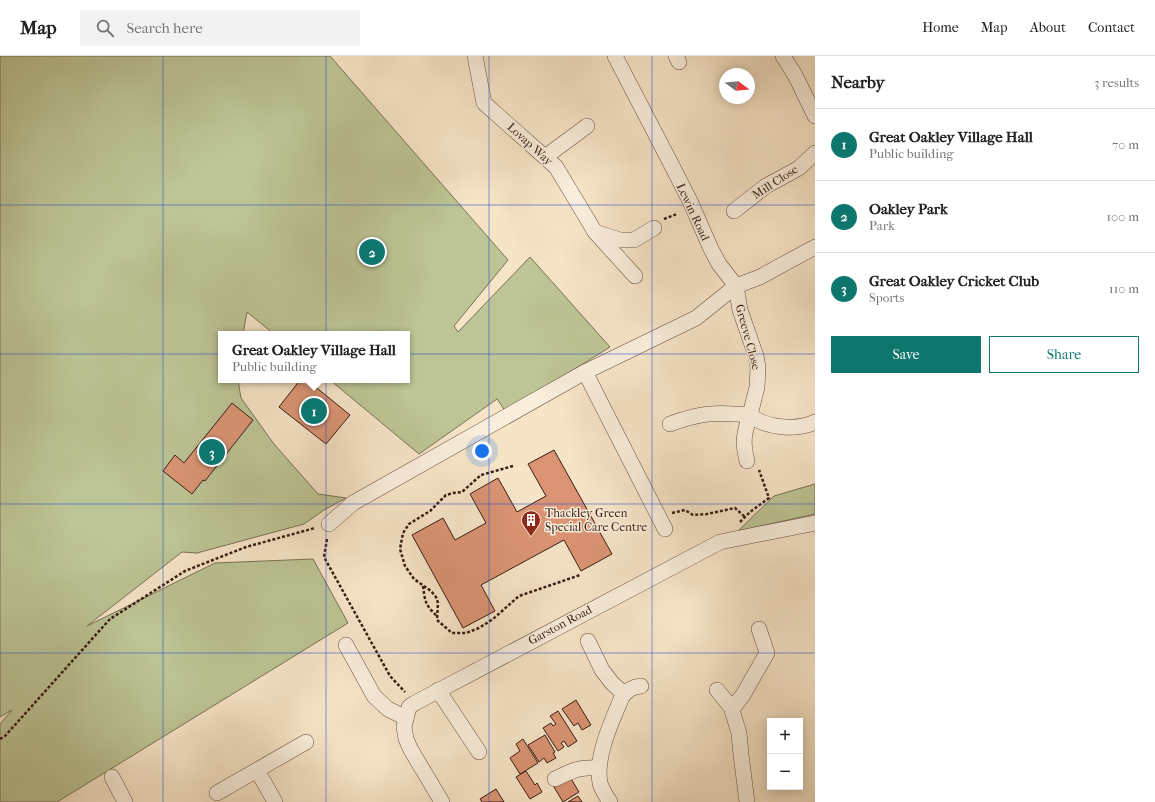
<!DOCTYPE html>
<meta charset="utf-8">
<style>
:root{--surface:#fff;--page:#f2f2f2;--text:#202124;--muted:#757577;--line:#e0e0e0;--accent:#0f766e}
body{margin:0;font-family:"IM FELL French Canon",serif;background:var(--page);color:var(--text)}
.controls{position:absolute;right:12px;bottom:12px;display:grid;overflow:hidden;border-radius:0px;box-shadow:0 2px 10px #0003}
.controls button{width:36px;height:36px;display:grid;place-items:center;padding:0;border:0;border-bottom:1px solid var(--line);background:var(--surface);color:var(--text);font:20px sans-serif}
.compass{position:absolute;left:719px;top:12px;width:36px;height:36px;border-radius:50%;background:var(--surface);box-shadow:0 2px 10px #0003;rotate:106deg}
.you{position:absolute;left:482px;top:395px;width:14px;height:14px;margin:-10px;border:3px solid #fff;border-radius:50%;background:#1a73e8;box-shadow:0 0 0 6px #1a73e833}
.badge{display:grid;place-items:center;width:26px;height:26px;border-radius:50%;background:var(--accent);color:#fff;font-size:13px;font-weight:700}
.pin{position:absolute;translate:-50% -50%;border:2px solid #fff;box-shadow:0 1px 4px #0006}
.popup{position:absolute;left:218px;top:275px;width:192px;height:52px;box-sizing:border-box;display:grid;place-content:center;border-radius:0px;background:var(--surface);filter:drop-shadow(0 1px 3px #0005);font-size:13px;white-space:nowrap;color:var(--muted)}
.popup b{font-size:15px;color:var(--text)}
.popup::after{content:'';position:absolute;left:50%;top:100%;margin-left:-8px;border:8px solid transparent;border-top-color:var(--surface)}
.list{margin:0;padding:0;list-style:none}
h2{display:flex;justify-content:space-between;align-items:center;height:52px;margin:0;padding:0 16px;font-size:17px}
h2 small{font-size:13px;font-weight:400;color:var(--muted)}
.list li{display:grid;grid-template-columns:26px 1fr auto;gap:12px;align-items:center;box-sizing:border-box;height:72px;padding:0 16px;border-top:1px solid var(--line)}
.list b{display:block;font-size:15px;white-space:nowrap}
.list p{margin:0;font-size:13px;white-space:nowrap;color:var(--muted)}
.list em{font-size:13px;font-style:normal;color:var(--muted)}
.actions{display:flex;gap:8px;padding:12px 16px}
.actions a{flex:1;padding:9px 0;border:1px solid var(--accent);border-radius:0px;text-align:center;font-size:14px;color:var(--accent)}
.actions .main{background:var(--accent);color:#fff}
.icon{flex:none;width:22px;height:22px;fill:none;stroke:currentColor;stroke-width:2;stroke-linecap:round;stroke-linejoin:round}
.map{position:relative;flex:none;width:815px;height:746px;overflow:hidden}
header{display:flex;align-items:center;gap:24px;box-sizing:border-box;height:56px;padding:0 20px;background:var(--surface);border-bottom:1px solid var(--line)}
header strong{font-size:19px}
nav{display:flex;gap:22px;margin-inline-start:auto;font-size:14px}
.search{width:280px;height:36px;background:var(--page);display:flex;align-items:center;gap:10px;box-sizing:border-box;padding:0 14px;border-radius:0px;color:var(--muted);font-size:15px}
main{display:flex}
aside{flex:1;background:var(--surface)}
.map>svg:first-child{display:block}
</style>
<header>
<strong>Map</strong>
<div class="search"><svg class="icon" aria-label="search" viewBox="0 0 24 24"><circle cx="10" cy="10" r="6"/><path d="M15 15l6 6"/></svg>Search here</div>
<nav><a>Home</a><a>Map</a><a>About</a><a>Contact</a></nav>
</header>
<main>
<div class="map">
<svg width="815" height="746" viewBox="0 0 815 746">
<rect width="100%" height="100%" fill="#f6e4c7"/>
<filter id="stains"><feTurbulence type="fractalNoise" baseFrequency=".005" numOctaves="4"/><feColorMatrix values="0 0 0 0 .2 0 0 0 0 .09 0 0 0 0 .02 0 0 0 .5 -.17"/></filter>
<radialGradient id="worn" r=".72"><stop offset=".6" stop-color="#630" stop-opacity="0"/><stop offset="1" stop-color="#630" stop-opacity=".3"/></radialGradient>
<g fill="#bdc495" stroke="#7a7053">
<polygon points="0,0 330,0 508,204 454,270 458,276 530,201 610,291 506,356 497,343 419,398 330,324 407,324 407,278 274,278 247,256 243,278 221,278 221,324 238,324 241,342 274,388 318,438 346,442 324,454 304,468 197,497 182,496 87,570 215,507 313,503 348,567 57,746 0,746 0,668 12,654 0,661"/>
<polygon points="815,428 815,458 738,475 774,440"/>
</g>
<g fill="#da9474" stroke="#381c11">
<polygon points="300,324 307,324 350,359 326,388 279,351"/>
<polygon points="232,347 253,364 205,425 203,424 192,438 163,415 175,399 184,407"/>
<polygon points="554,394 612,498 581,515 564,484 481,529 495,555 463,572 412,479 443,462 455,484 486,467 470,438 498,422 517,456 546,440 528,408"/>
<polygon points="576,644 591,669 582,674 578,667 574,670 562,653"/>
<polygon points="558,655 577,685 568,691 564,685 561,687 564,691 558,695 543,672 551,667 553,670 556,668 550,660"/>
<polygon points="545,679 555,696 553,697 556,702 547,707 544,702 539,706 528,689"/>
<polygon points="523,683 538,707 520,718 510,702 520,695 516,688"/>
<polygon points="526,715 535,729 537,727 542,736 530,743 516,721"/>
<polygon points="570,721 579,736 563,746 554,731"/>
<polygon points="496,733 504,746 482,746 480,743"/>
<polygon points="578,740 582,746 568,746"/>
</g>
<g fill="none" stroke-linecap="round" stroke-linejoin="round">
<defs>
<g id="minor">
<polyline points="475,0 484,47 556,111 595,176 635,220"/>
<path d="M615,0L669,104L690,145L711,193L719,208L736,230L740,254L756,300L758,311L757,331L750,359C765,372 797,375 815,366"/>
<polyline points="676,0 679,6"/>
<polyline points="783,0 796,21 815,60"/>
<polyline points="545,101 587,70"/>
<polyline points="734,155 766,130 799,112 815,97"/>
<polyline points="595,176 620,184 634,184 654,172"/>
<polyline points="585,316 665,473"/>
<path d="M670,368C702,356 717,356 750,359C744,378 742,385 747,405"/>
<polyline points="329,468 353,447 585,316 696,262 736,230 760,221 815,191"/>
<polyline points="588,585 602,614 612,627 624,638"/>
<polyline points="346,589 374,640 388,653 406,662"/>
<polyline points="438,634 479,696"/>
<polyline points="717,634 731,651 739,677 741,699 747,746"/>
<polyline points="732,653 743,639 767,597 759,573"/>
<polyline points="257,714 275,746"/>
<polyline points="112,721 125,746"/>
<path d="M555,723C573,714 579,711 599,712"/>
<polyline points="217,737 306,686"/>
<polyline points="442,746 411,694 406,683 404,671 409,651 415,647 720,486 815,467"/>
<path d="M610,746C606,740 602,734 600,727C595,700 612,665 622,641C627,634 632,631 641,630"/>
</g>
</defs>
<use href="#minor" stroke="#684e3e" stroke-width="16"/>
<g stroke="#381c11" stroke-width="2.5" stroke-dasharray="3 2" stroke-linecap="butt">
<polyline points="664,163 677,158"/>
<polyline points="513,410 481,419 462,436 453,437 446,439 430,455 409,468 403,477 400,493 405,510 414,523 431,535 436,541 438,547 437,564 452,577 466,577 479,572 493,563 519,540 580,519"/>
<polyline points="672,457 685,454 693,459 707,458 735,452 745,461"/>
<polyline points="740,466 750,456 769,442 759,414"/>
<polyline points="327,483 324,501 390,620 405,636"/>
<path d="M423,530C425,545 425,549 437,560"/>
<polyline points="0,683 5,680 110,563 185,515 246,491 315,472"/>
</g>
<use href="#minor" stroke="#f9eddb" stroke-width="15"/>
</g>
<path fill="none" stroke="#1d4ed8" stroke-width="1" stroke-opacity="0.55" d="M163,0V746M326,0V746M489,0V746M652,0V746M0,149H815M0,298H815M0,448H815M0,597H815"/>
<defs>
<symbol id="building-pin" viewBox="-11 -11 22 30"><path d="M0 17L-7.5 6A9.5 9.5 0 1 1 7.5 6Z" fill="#8f2418" stroke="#f9eddb"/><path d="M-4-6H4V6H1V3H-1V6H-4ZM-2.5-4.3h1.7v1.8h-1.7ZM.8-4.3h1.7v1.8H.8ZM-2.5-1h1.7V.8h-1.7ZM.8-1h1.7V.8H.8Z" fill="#fff"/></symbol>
</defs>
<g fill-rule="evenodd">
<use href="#building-pin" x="520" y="453" width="22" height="30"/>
</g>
<g text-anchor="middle" stroke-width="3" stroke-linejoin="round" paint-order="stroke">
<g font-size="12" fill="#381c11" stroke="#f9eddb">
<text transform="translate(530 88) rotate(42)" y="4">Lovap Way</text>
<text transform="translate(775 126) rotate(-33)" y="4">Mill Close</text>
<text transform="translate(693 156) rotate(65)" y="4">Lewin Road</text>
<text transform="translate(748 281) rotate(75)" y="4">Greeve Close</text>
<text transform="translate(560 569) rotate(-28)" y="4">Garston Road</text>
</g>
<g font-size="12" fill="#381c11" stroke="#f9eddb" text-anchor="start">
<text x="545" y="461">Thackley Green<tspan x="545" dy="14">Special Care Centre</tspan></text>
</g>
</g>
<rect width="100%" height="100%" filter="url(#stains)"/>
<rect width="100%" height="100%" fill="url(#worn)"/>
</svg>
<div class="controls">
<button>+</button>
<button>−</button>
</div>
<svg class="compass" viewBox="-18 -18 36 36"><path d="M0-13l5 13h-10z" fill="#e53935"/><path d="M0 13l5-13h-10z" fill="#757577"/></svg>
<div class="you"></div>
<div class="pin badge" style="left:314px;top:355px">1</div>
<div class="popup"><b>Great Oakley Village Hall</b>Public building</div>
<div class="pin badge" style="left:372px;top:196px">2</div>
<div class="pin badge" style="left:212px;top:396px">3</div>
</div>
<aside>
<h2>Nearby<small>3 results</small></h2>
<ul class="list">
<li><span class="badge">1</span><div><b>Great Oakley Village Hall</b><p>Public building</p></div><em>70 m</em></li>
<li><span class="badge">2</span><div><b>Oakley Park</b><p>Park</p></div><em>100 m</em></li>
<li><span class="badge">3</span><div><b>Great Oakley Cricket Club</b><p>Sports</p></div><em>110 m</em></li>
</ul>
<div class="actions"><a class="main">Save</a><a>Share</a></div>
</aside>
</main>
